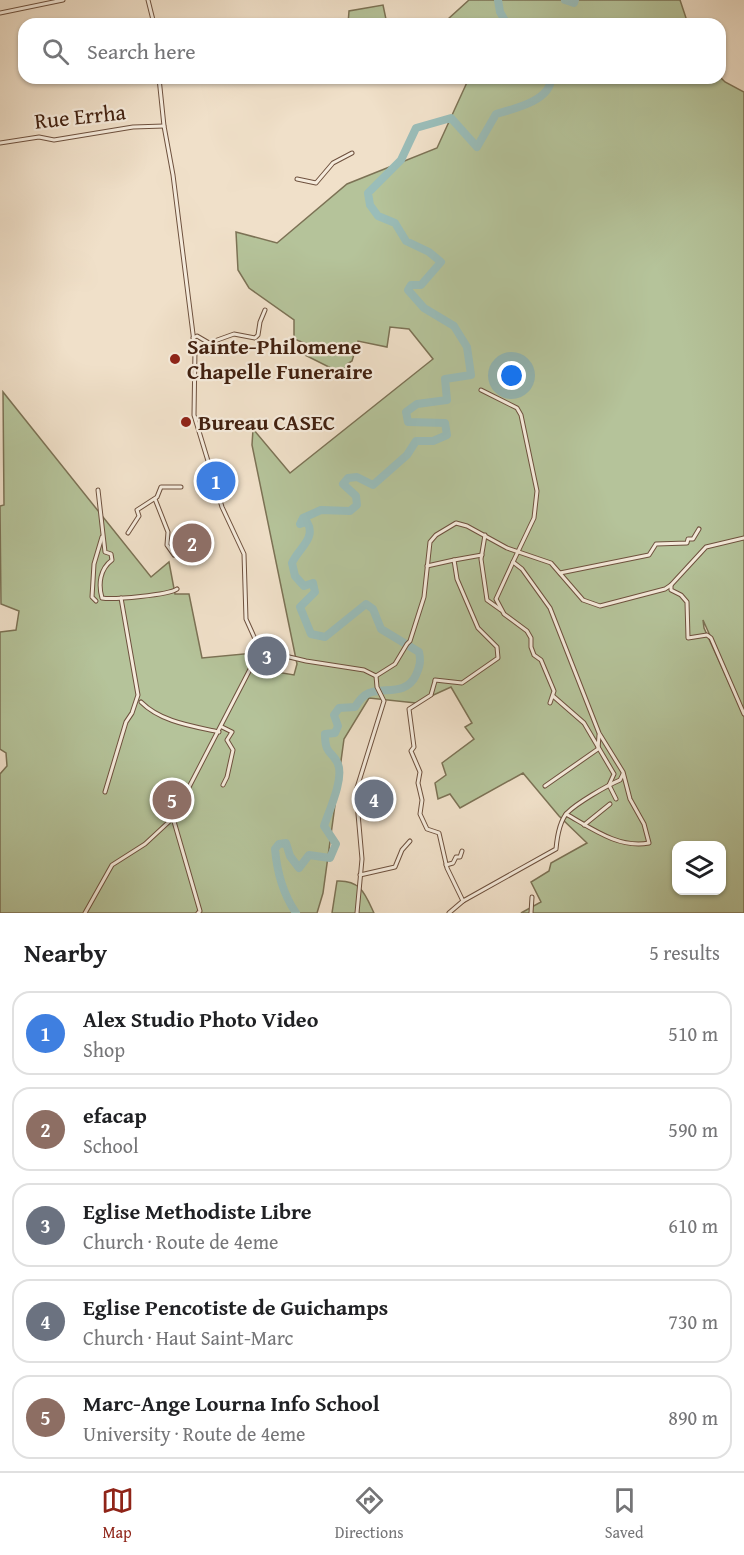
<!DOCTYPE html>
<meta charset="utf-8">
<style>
:root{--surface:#fff;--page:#f2f2f2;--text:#202124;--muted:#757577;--line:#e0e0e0;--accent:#8f2418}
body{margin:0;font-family:"Gentium Book Plus",serif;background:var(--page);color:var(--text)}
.controls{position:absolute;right:18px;bottom:18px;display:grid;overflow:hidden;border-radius:12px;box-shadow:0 2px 4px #0004}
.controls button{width:54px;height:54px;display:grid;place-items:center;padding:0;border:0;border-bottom:2px solid var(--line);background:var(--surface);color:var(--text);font:30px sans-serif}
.you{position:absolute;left:512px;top:376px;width:21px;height:21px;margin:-15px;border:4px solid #fff;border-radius:50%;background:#1a73e8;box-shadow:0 0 0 9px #1a73e833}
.badge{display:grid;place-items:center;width:39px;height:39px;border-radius:50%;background:var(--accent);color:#fff;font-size:20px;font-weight:700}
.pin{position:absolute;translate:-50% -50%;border:3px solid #fff;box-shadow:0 2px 6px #0006}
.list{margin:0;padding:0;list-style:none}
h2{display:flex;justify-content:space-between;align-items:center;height:78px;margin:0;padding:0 24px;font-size:26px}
h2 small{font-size:20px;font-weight:400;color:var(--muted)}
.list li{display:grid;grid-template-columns:39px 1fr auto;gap:18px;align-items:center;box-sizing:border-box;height:84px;margin:0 12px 12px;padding:0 12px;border:2px solid var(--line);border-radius:18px}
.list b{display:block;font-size:22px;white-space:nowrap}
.list p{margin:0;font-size:20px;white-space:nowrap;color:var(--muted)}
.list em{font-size:20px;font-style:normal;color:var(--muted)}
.icon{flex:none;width:33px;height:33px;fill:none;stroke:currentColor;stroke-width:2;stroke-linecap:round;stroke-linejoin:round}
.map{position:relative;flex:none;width:744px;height:913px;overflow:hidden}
.search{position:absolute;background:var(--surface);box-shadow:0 2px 4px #0004;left:18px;right:18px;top:18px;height:66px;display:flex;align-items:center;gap:15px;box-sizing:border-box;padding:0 21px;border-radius:18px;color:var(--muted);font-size:22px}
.sheet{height:558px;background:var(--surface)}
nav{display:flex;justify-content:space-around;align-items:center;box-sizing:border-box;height:84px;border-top:2px solid var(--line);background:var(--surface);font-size:16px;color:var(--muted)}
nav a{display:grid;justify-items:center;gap:3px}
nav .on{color:var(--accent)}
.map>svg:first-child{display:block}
</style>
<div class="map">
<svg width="744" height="913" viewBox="0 0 744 913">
<rect width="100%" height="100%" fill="#f0e0c9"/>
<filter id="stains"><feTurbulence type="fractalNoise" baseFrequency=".00333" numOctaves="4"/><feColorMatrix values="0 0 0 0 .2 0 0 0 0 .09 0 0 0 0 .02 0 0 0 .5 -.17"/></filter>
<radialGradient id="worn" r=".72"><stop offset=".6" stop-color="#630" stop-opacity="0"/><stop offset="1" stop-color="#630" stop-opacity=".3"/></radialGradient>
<g fill="#b5c39a" stroke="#7c7255" stroke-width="1.5" fill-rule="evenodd">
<polygon points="469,0 680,0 688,24 449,24 447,20"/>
<polygon points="383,5 387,24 348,24 349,11"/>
<path d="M720,77L725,82L744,92V712L703,620L704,628L744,716V913H521L541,902L531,882L549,871L551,863L587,843L559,816L523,773L460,808L450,794L438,799L435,783L446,775L442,763L474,739L465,727L472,723L451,687L416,703L369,698L344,739L323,893L317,913H0V774L7,766L6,753L0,749V632L16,630L19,611L1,604L0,506L4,505L3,392L151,577L169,562L175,594H189L202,658L254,653L253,668L294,675L297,664L252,445L253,429L290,473L433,359L409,329L390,327L387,347L358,341L352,361L347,364L341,378L330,370L329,367L305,355L307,344L294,339V320L249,288L238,270L236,232L277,243L347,184L437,148L469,78ZM676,846H722V891H676Z"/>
<path d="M337,881C361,880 365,894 374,913H332Z"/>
</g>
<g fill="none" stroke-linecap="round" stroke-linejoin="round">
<g stroke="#9abdb9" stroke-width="8">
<polyline points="498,0 500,12 507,24"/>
<polyline points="565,0 574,3 575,0"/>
<path d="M296,913C283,894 277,872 275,849L279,844L286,843L290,856L299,868L309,855L330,858L336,844L324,826C329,811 344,779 338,764C332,750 325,756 325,734L335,733L338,726L334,715L339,708L355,707C359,701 362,696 369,693C385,687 406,696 416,675C420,666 421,661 419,652L381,629L373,609L366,604L325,637L311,634L300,607L315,592L313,583L304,586L295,576L292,563C298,549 317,538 307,522L300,524L303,518L321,510L350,511L357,505L356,496L343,484L348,478L357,477L373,485L407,455L416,441H433L447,435L445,423L408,422L406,412L417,404L447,400L445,379L471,375L467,347L454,326L424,308L408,290L411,285H421L441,262L429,252L406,241L395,223L378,216L370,205L368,193L401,160L416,128L451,118L477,147L496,114C513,109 551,101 551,78"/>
</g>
<defs>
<g id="minor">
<polyline points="148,0 154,24"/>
<polyline points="0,13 63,0"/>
<polyline points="159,78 164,126 173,175 195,350 194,415 222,507 244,554 246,619 260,650 306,661 364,670 376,676 377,687 384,701 356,791 362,859 357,913"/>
<polyline points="0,143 39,137 54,140 133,127 164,126"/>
<polyline points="297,179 316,183 333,163 352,153"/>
<polyline points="193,338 197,336 209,343 234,334 255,338 258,335 260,322 265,310"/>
<path d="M481,390L517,408L521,415L537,491L534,518L513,562L522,569L550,608L599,733L623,772L630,799L644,824L649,843C619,849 591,828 566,814"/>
<path d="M98,490L105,552L111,554L112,560C100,569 98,584 102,598C113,600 169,595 177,589"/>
<polyline points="155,499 168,532 167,545 174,555"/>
<polyline points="128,533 139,516 137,510 157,497 161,487 181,487"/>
<polyline points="485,535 481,559 487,600 501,610"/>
<polyline points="513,562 496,599 504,614 527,631 531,638 531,647 534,655 541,660 554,691 550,703"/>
<polyline points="427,566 454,560"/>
<polyline points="560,573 649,555 656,544 687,543 688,539 693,539 699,529"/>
<polyline points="671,585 671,590 681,595 687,602 688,638 707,635 711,638 744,714"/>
<polyline points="96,601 92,597 94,564 102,537"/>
<polyline points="376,676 395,664 407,644 410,641 424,597 430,542 436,535 456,523 467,526 507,548 551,563 583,600 600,606 665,589 671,585 706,547 744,538"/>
<polyline points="435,680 462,683 498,658 497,647 478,628 457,579 454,560 482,555"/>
<polyline points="435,681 431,695 409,709 414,747 411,751 420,772 418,783 422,800 420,814 427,829 439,833 447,868 463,901"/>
<polyline points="553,696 584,723 614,774 609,785 616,799"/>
<path d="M141,702C161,722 192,726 219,732"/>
<polyline points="222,727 232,732 227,740 233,750 227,777 223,785"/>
<polyline points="545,786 598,749 599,735"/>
<polyline points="105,792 126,722 132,713 138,695 121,598"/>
<polyline points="173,818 200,911 198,913"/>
<polyline points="584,825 610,804"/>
<polyline points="446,865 453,863 456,857 460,857 462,851"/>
<polyline points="360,875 395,867 402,850 410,841"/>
<polyline points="85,913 112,865 145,844 173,818 260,650"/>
<path d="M449,913L463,901L556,849C557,838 559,822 567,813C577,803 606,786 620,780L623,774"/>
<polyline points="531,913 532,897"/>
</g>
</defs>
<use href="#minor" stroke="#6e513e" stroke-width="5"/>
<use href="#minor" stroke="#f5ebdc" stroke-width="3"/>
</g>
<g fill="#8f2418" stroke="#f5ebdc" stroke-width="2">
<circle cx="175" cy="359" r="6"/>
<circle cx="186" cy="422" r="6"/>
</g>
<g text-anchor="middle" stroke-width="4.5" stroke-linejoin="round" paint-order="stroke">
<g font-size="22" fill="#422110" stroke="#f5ebdc">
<text transform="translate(80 116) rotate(-6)" y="8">Rue Errha</text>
</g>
<g font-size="22" font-weight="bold" fill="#422110" stroke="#f5ebdc" text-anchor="start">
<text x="187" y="354">Sainte-Philomene<tspan x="187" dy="25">Chapelle Funeraire</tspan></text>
<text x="198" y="430">Bureau CASEC</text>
</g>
</g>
<rect width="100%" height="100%" filter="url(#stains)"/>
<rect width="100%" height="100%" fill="url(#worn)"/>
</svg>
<div class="controls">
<button><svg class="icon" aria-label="layers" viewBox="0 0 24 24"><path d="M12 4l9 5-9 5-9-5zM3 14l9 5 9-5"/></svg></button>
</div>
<div class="you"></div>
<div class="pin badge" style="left:216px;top:481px;background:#3f7fe0">1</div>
<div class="pin badge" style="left:192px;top:543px;background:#8d6e63">2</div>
<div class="pin badge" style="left:267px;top:656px;background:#6b7280">3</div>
<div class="pin badge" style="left:374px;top:799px;background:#6b7280">4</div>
<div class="pin badge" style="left:172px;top:800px;background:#8d6e63">5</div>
<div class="search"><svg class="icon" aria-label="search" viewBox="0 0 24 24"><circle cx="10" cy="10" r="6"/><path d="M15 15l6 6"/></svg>Search here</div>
</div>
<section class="sheet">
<h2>Nearby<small>5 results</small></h2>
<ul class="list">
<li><span class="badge" style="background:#3f7fe0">1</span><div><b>Alex Studio Photo Video</b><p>Shop</p></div><em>510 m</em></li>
<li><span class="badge" style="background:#8d6e63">2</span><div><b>efacap</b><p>School</p></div><em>590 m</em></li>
<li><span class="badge" style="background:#6b7280">3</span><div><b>Eglise Methodiste Libre</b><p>Church · Route de 4eme</p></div><em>610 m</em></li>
<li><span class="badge" style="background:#6b7280">4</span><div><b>Eglise Pencotiste de Guichamps</b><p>Church · Haut Saint-Marc</p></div><em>730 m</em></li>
<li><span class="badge" style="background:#8d6e63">5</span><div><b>Marc-Ange Lourna Info School</b><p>University · Route de 4eme</p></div><em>890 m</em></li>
</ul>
</section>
<nav>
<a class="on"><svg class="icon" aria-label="map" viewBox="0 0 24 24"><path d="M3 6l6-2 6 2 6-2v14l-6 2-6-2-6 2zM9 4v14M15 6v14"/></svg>Map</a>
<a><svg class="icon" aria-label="directions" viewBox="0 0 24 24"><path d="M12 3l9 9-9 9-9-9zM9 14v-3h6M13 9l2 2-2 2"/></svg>Directions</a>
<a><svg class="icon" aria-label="saved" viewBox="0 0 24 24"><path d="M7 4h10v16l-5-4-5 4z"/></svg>Saved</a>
</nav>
